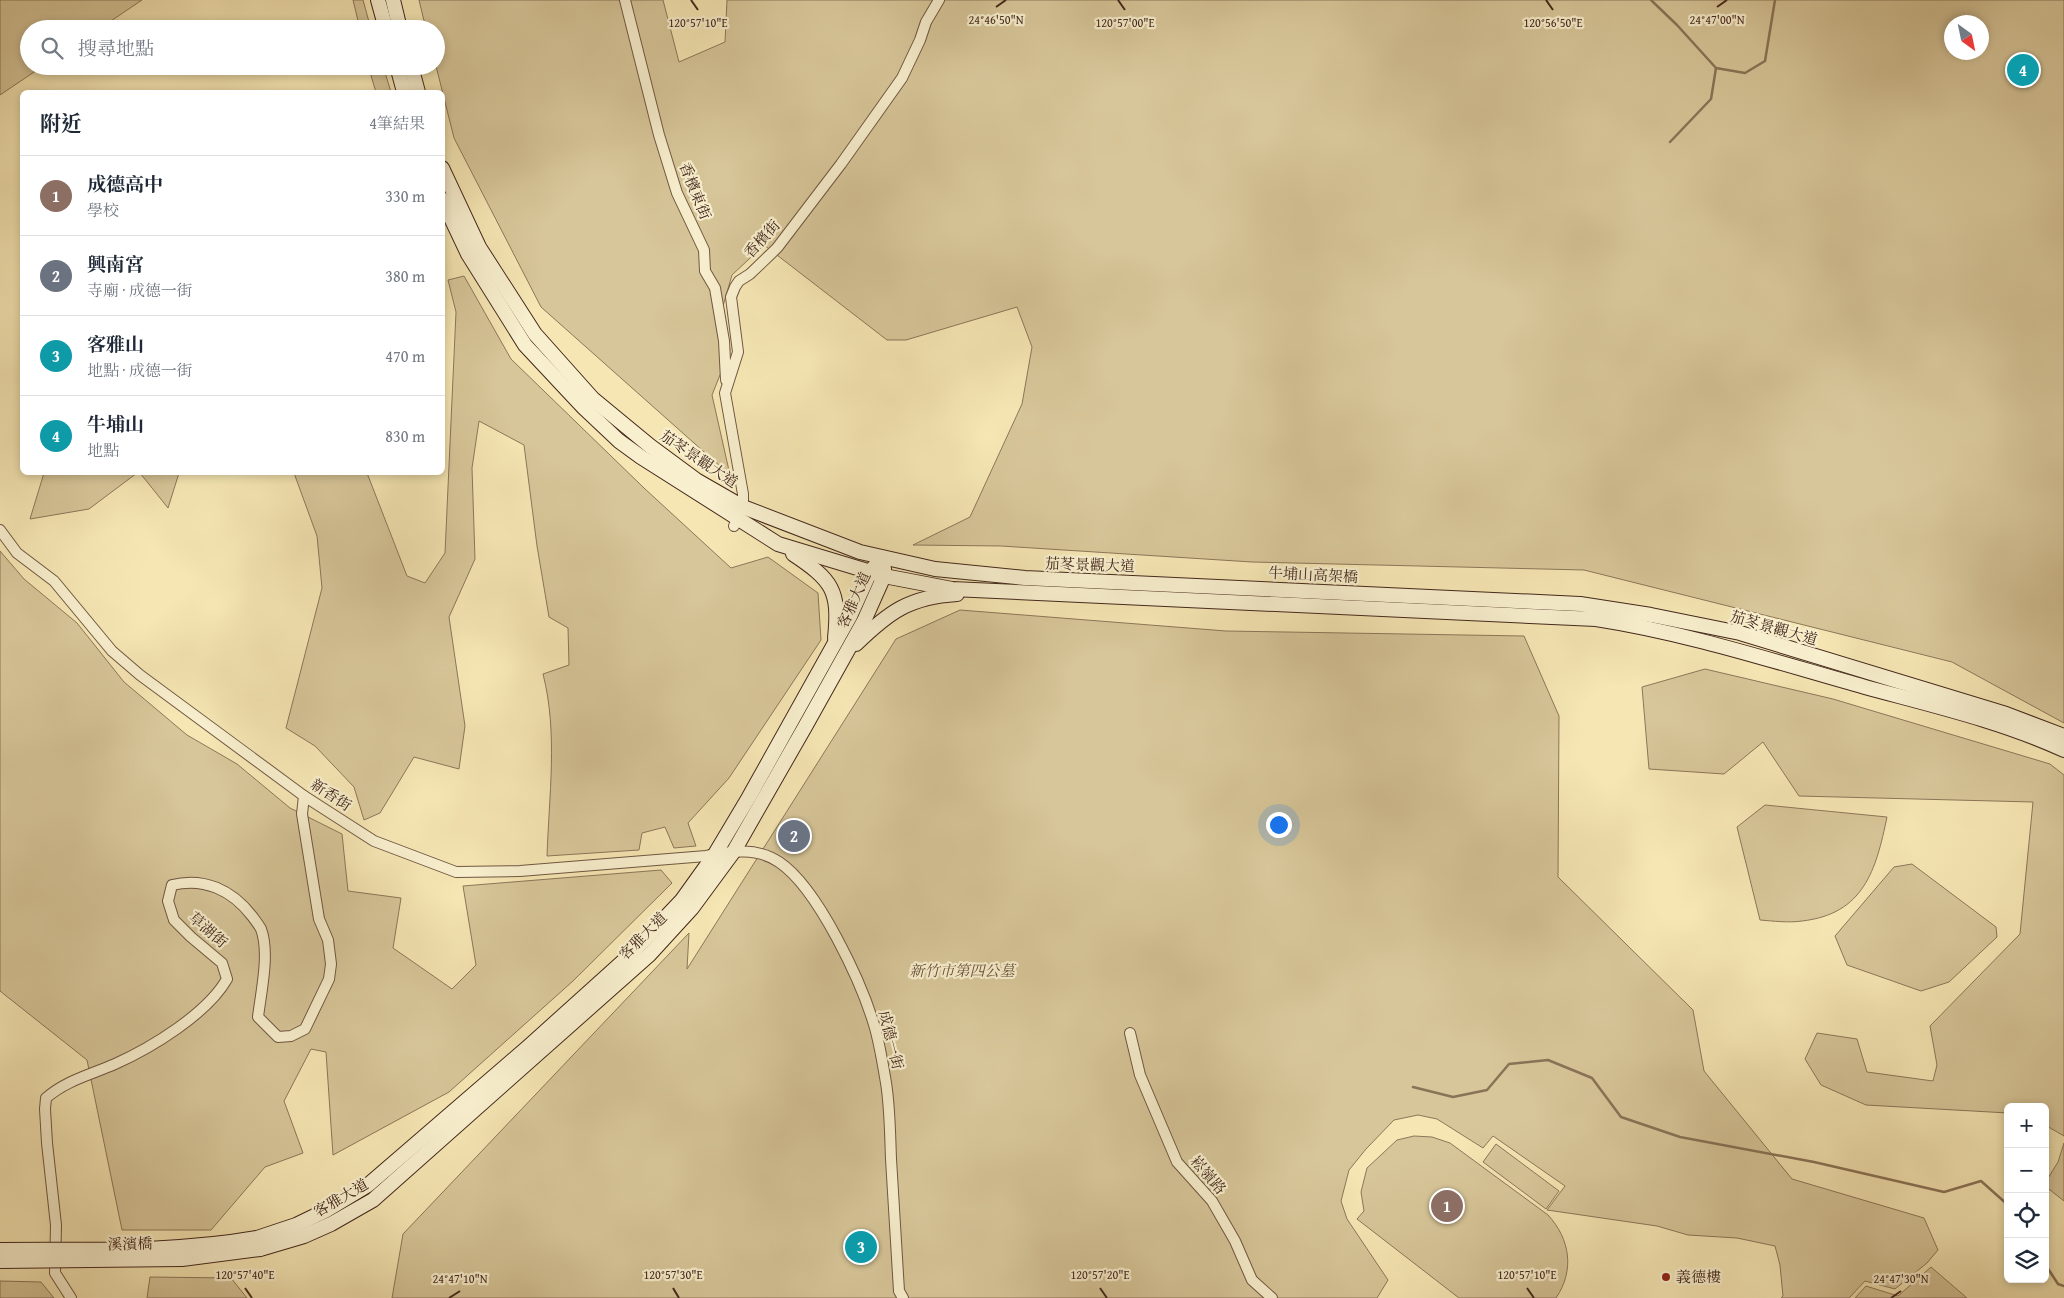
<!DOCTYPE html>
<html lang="zh-TW">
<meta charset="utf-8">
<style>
:root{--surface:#fff;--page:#f6f6f7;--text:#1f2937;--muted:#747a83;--line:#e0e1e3;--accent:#ea580c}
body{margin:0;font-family:"Gentium Book Plus","Noto Serif TC",serif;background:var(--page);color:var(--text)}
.controls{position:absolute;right:15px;bottom:15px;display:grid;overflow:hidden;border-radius:8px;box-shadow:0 2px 8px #0003}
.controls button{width:45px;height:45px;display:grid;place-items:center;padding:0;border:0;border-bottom:1px solid var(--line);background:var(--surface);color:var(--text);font:25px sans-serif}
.compass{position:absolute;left:1944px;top:15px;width:45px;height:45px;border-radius:50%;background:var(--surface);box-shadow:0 2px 8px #0003;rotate:147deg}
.you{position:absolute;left:1278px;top:824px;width:18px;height:18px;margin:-12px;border:4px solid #fff;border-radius:50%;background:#1a73e8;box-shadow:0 0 0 8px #1a73e833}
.badge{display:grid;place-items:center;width:32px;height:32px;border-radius:50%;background:var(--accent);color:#fff;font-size:16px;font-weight:700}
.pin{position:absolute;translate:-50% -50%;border:2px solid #fff;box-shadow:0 1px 5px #0006}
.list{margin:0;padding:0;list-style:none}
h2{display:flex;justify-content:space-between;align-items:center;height:65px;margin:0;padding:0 20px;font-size:21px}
h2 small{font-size:16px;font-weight:400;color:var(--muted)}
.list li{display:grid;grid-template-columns:32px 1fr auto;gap:15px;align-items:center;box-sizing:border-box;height:80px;padding:0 20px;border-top:1px solid var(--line)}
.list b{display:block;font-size:19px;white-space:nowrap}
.list p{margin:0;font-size:16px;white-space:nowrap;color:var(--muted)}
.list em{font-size:16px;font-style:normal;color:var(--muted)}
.icon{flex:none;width:28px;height:28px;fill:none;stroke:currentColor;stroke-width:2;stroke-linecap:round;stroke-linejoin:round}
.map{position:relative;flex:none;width:2064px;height:1298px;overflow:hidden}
.search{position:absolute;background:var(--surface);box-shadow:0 2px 8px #0003;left:20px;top:20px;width:425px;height:55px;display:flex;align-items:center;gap:12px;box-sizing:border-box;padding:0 18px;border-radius:28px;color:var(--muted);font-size:19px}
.panel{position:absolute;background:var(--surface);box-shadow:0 2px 8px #0003;left:20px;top:90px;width:425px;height:385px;border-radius:8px}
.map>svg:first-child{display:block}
</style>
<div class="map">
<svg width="2064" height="1298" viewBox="0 0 2064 1298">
<rect width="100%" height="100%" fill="#f5e6b3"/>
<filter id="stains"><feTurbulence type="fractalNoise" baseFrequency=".004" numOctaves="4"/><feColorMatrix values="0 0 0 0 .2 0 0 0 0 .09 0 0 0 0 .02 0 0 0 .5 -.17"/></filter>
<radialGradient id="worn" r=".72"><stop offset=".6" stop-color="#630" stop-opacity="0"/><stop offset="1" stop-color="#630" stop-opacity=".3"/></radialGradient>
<g fill="#d7c699" stroke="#8d765a" fill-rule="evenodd">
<polygon points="0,0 142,0 99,29 29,29 29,66 43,66 0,95"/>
<polygon points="353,0 363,0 371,29 360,29"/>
<path d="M419,0H663L679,62L725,42L727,0H2064V723L1952,662L1584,570L1252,562L1001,546L913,545L970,517L1022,404L1032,347L1017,307L906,340H887L764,245L732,275L723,306L730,350L712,395L730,475L541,307L454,138L436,66V29H426ZM1952,22H1982V52H1952Z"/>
<polygon points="368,66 383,66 391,92 376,92"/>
<path d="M464,276L511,359L644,488L731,568L768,557L818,593L821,640L729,778L688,823L696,846L674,848L665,827L642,833L639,850L547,856C549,796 558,732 543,674L569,665L568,628L549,617L537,546L524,445L479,421L472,468L475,559L449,617L465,726L459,769L414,757L380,813L364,820L354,787L315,746L286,728L322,588L317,536L294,473H367L407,576L425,583L445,553L456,312L448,280Z"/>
<polygon points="44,473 45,472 137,473 89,509 30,519"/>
<polygon points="140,473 179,473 168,508"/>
<polygon points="0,551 24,579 77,623 124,682 187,735 237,764 290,808 342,834 348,891 401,898 393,948 452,989 476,965 463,886 661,870 672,883 573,981 449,1092 333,1155 326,1052 311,1049 284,1101 303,1153 265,1167 211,1230 122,1230 87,1060 0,991"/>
<polygon points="960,610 1226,631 1524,636 1559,716 1558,877 1693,1010 1704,1071 1792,1179 1924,1218 1938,1250 1927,1263 1895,1289 1865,1281 1849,1298 1781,1298 1783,1296 1780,1265 1775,1246 1737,1238 1688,1235 1657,1226 1547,1210 1565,1186 1493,1136 1483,1148 1437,1119 1418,1115 1394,1120 1366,1149 1349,1170 1341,1201 1347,1219 1388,1280 1377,1298 392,1298 403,1234 689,933 687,969 896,639"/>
<polygon points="1705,669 1833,699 2050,764 2064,775 2064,1136 2045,1125 2045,1107 2008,1107 2008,1113 1866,1105 1821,1085 1805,1059 1817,1033 1857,1039 1867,1072 1933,1081 1937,1065 1930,1026 2020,934 2033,802 1799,796 1763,742 1724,774 1649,769 1642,687"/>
<path d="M1765,805L1887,817C1876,870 1864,914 1802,921C1789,923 1773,921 1760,920L1737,827Z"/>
<polygon points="1912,864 1996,927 1997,937 1949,982 1921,991 1847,965 1835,936 1894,867"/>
<path d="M1414,1136L1432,1137L1450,1143L1548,1215C1570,1239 1575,1270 1556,1298H1459L1357,1219L1364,1211L1361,1192L1367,1168L1397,1140Z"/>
<polygon points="2064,1143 2064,1201 2045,1186 2045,1183 2058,1162"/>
<polygon points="1496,1144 1559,1191 1546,1209 1483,1162"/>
<polygon points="1931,1267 1967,1298 1855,1298 1866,1286 1898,1296"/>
<polygon points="150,1277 231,1278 247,1298 147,1298"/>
<polygon points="0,1281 41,1282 54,1298 0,1298"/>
</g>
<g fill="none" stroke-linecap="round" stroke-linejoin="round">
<g stroke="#897357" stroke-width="2.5">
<polyline points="1651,0 1677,25 1716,68 1745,73 1765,61 1775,0"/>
<polyline points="1670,142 1711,99 1716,68"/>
<polyline points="1413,1087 1453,1097 1487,1090 1509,1064 1548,1060 1592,1078 1621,1117 1680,1137 1814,1162 1944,1192 1981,1181 2008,1205"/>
<polyline points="2045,1264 2058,1284 2064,1286"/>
</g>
<defs>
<g id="street">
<polyline points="625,0 659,135 677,193 704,250 705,271 715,288 724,341 726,380"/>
<polyline points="734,526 743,507 743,494 725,393 738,352 731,297 735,287 739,281 750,274 777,248 841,164 902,78 920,40 926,22 939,0"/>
<path d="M0,530L17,553L54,581L112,651L140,675L304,796L374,841L456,872L520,871L706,856C731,851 757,847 779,862C818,888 862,983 875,1028C880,1046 883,1065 886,1083C890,1108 890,1134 891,1159C894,1203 896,1247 899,1291L903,1298"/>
<polyline points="1130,1033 1140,1075 1177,1162 1212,1201 1235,1241 1252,1280 1272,1298"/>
<path d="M71,1298L55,1273L56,1225L47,1143L45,1109L46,1098C67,1080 90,1075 115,1064C151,1048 207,1014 227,979L222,963L191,937L174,920L168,901L172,885C204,877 232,890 252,916C255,920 259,925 261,929C270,953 261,992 258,1017L278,1037L291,1036L305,1029L329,979L331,964L328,940L319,919L302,814L304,796"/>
</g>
<g id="secondary">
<polyline points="378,0 386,29"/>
<polyline points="393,0 400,29"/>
<polyline points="397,66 404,92"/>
<polyline points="411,66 418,92"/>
<polyline points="442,168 479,247 535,334 593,399 650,446 696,480 743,507 860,552 935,569 1025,578 1580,604 1651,615 1740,633 2006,714 2064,736"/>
<path d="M442,199L468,254L525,345L584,408L619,441L641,457L778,544L884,576L952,589L1596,619C1687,633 1776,662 1865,687C1931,705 2001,721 2064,750"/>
<path d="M793,554C832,580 840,590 835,638"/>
<path d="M856,644C889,612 909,597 957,594"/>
<polyline points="257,1238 296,1225 325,1211 368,1185 528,1047 628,957 682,900 715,854 749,797 850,616 870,572 875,566"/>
<polyline points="260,1249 304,1236 331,1224 373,1200 649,955 692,908 734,851 806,725 864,621 884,576 884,568"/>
</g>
</defs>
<use href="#street" stroke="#705741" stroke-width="12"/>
<use href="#secondary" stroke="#43271b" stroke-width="16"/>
<use href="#street" stroke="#f8efce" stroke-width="10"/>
<use href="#secondary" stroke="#f8efce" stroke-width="14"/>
<defs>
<g id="secondary-bridge">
<path d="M0,1250C86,1249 172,1253 257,1238"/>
<polyline points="0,1261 182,1259 260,1249"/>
</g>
</defs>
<use href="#secondary-bridge" stroke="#43271b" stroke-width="16" stroke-linecap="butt"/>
<use href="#secondary-bridge" stroke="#f8efce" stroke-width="14"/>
</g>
<path fill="none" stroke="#43271b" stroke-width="2" d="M691,0L698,10M1118,0L1125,10M1546,0L1553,10M996,7L1006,0M1717,7L1727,0M245,1288L252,1298M673,1288L679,1298M1100,1288L1107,1298M1527,1288L1534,1298M449,1298L460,1291M1891,1298L1901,1291"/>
<circle fill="#8f2418" stroke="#f8efce" stroke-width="2" cx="1666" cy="1277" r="5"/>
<g text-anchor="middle" stroke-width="4.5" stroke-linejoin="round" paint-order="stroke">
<g font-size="15" fill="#43271b" stroke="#f8efce">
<text transform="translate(695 191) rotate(68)" y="5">香檳東街</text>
<text transform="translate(762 239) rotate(-48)" y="5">香檳街</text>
<text transform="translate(699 459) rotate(34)" y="5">茄苳景觀大道</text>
<text transform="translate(1090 565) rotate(2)" y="5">茄苳景觀大道</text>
<text transform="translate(1313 575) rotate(3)" y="5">牛埔山高架橋</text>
<text transform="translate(854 600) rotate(-66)" y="5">客雅大道</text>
<text transform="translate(1774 628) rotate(16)" y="5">茄苳景觀大道</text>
<text transform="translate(331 795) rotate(33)" y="5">新香街</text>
<text transform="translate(208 930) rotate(41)" y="5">草湖街</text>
<text transform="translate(643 936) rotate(-45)" y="5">客雅大道</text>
<text transform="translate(891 1040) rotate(76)" y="5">成德一街</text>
<text transform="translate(1208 1175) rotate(49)" y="5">崧嶺路</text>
<text transform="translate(341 1198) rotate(-30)" y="5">客雅大道</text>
<text transform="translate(130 1244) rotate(-1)" y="5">溪濱橋</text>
</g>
<g font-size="15" font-style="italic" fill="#684f3a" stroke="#f8efce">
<text x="962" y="976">新竹市第四公墓</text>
</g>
<g font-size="15" fill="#43271b" stroke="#f8efce" text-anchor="start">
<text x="1676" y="1282">義德樓</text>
</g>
</g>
<g font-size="12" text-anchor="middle" fill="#43271b" stroke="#f8efce" stroke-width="4.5" stroke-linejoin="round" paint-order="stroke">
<text x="996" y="24">24°46'50"N</text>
<text x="1717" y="24">24°47'00"N</text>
<text x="698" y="27">120°57'10"E</text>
<text x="1125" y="27">120°57'00"E</text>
<text x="1553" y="27">120°56'50"E</text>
<text x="245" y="1279">120°57'40"E</text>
<text x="673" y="1279">120°57'30"E</text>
<text x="1100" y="1279">120°57'20"E</text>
<text x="1527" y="1279">120°57'10"E</text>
<text x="460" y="1283">24°47'10"N</text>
<text x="1901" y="1283">24°47'30"N</text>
</g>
<rect width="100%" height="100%" filter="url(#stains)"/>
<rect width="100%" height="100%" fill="url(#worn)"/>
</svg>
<div class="controls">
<button>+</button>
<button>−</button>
<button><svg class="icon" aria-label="locate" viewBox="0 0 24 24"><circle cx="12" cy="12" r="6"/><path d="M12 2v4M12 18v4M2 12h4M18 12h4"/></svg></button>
<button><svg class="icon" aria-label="layers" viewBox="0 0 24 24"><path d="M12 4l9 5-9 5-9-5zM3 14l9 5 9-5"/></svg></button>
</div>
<svg class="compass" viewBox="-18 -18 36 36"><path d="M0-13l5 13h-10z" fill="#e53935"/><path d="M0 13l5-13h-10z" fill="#747a83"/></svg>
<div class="you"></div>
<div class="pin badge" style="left:1447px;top:1206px;background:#8d6e63">1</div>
<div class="pin badge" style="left:794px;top:836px;background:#6b7280">2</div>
<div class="pin badge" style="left:861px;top:1247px;background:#0f9aa8">3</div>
<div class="pin badge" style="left:2023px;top:70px;background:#0f9aa8">4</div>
<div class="search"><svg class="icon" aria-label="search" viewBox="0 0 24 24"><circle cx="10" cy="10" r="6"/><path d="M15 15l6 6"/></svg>搜尋地點</div>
<section class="panel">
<h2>附近<small>4筆結果</small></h2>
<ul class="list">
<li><span class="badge" style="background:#8d6e63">1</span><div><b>成德高中</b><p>學校</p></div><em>330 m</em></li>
<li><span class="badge" style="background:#6b7280">2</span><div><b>興南宮</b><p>寺廟 · 成德一街</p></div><em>380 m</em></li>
<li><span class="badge" style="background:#0f9aa8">3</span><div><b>客雅山</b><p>地點 · 成德一街</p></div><em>470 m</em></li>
<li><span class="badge" style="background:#0f9aa8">4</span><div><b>牛埔山</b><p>地點</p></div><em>830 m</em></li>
</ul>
</section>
</div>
